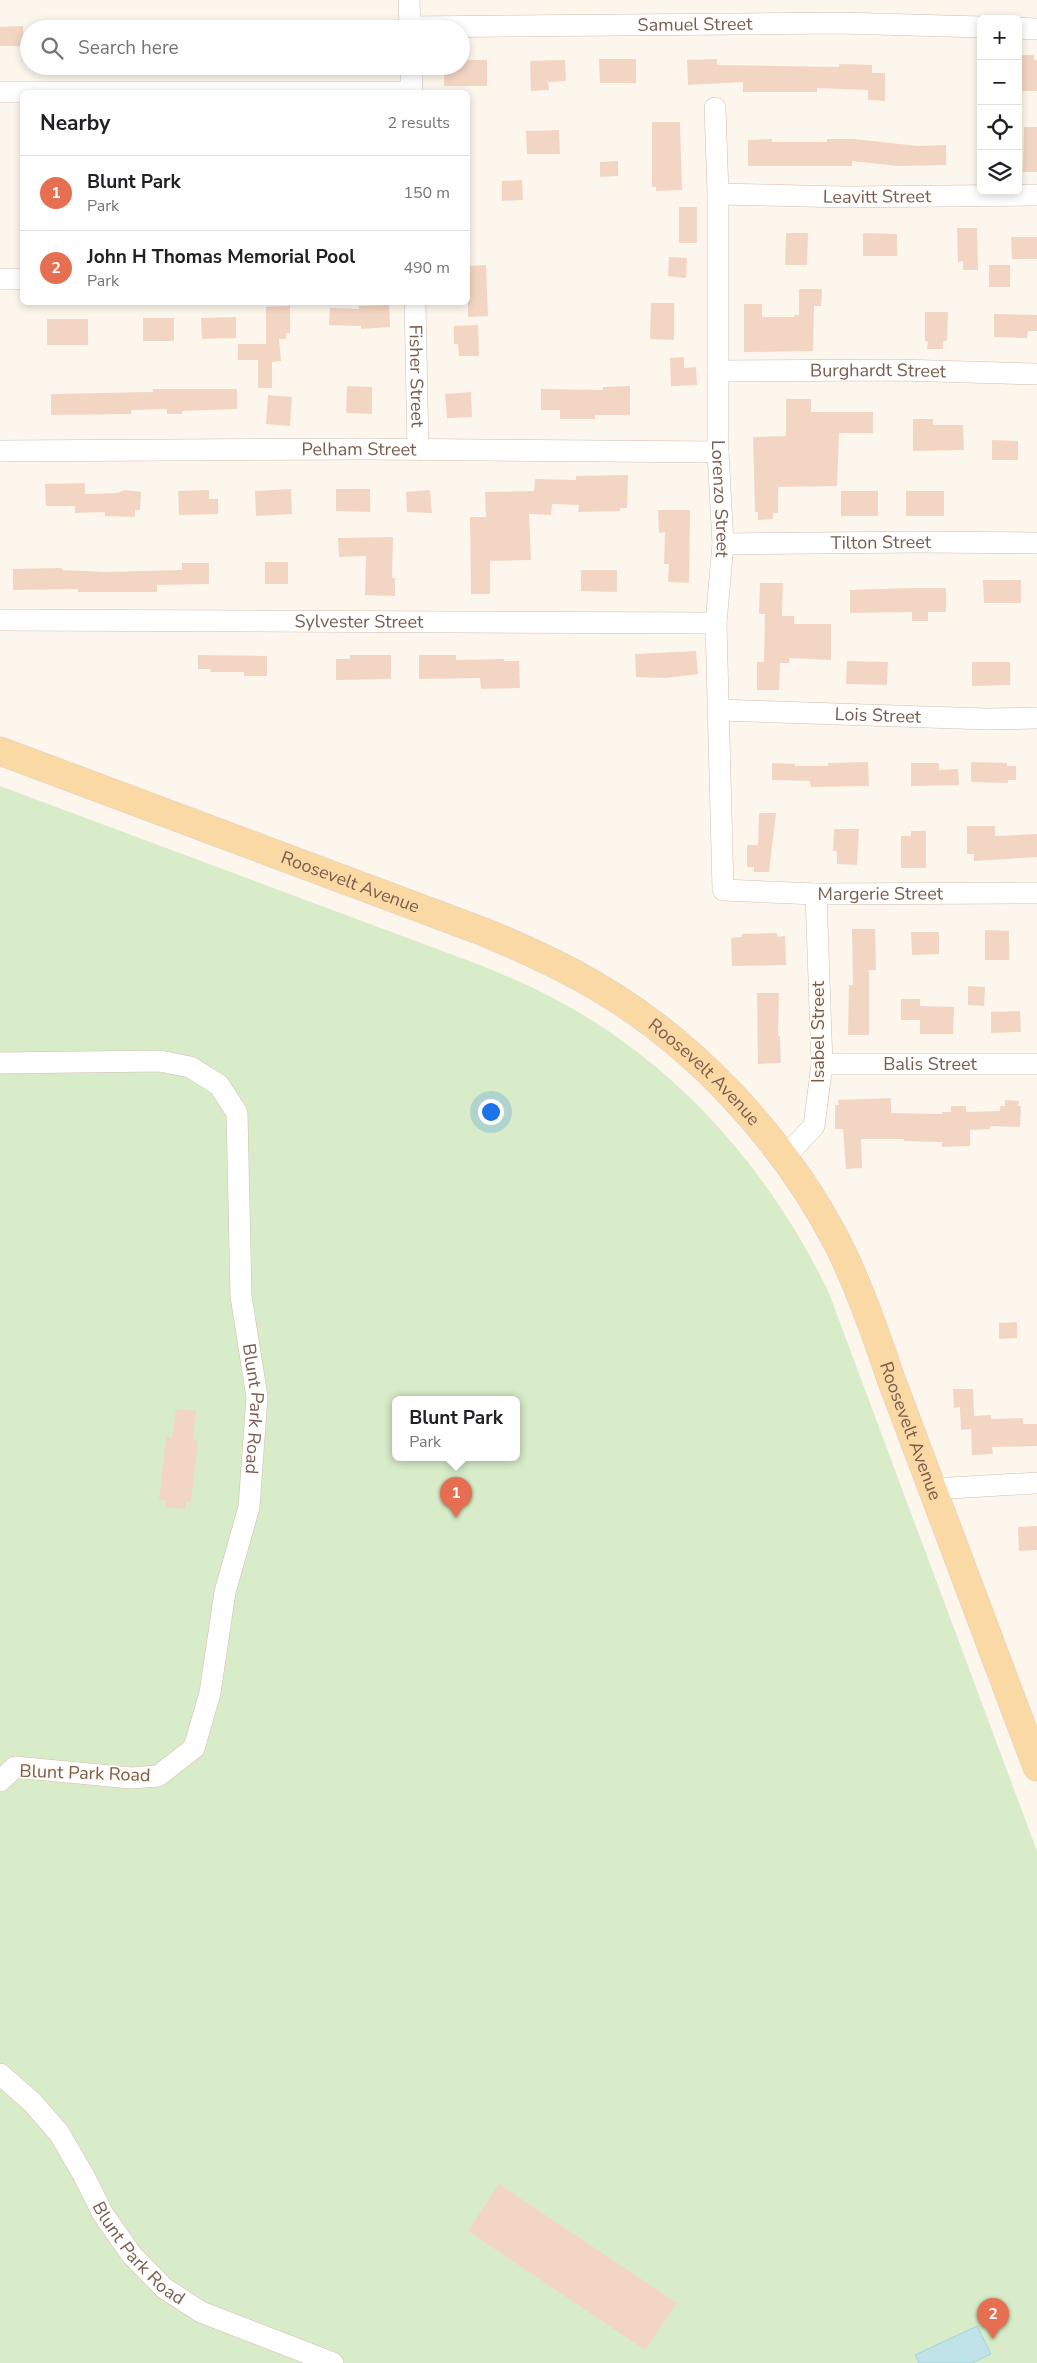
<!DOCTYPE html>
<meta charset="utf-8">
<style>
:root{--surface:#fff;--page:#f2f2f2;--text:#202124;--muted:#757577;--line:#e0e0e0;--accent:#e76f51}
body{margin:0;font-family:"Nunito Sans",sans-serif;background:var(--page);color:var(--text)}
.controls{position:absolute;right:15px;top:15px;display:grid;overflow:hidden;border-radius:8px;box-shadow:0 2px 8px #0003}
.controls button{width:45px;height:45px;display:grid;place-items:center;padding:0;border:0;border-bottom:1px solid var(--line);background:var(--surface);color:var(--text);font:25px sans-serif}
.you{position:absolute;left:490px;top:1111px;width:18px;height:18px;margin:-12px;border:4px solid #fff;border-radius:50%;background:#1a73e8;box-shadow:0 0 0 8px #1a73e833}
.badge{display:grid;place-items:center;width:32px;height:32px;border-radius:50%;background:var(--accent);color:#fff;font-size:16px;font-weight:700}
.pin{position:absolute;translate:-50% -41px;filter:drop-shadow(0 1px 2px #0008)}
.pin::after{content:'';position:absolute;top:26px;width:18px;height:15px;background:inherit;clip-path:polygon(0 0,100% 0,50% 100%)}
.popup{position:absolute;left:392px;top:1396px;width:128px;height:65px;box-sizing:border-box;display:grid;place-content:center;border-radius:8px;background:var(--surface);filter:drop-shadow(0 1px 4px #0005);font-size:16px;white-space:nowrap;color:var(--muted)}
.popup b{font-size:19px;color:var(--text)}
.popup::after{content:'';position:absolute;left:50%;top:100%;margin-left:-10px;border:10px solid transparent;border-top-color:var(--surface)}
.list{margin:0;padding:0;list-style:none}
h2{display:flex;justify-content:space-between;align-items:center;height:65px;margin:0;padding:0 20px;font-size:21px}
h2 small{font-size:16px;font-weight:400;color:var(--muted)}
.list li{display:grid;grid-template-columns:32px 1fr auto;gap:15px;align-items:center;box-sizing:border-box;height:75px;padding:0 20px;border-top:1px solid var(--line)}
.list b{display:block;font-size:19px;white-space:nowrap}
.list p{margin:0;font-size:16px;white-space:nowrap;color:var(--muted)}
.list em{font-size:16px;font-style:normal;color:var(--muted)}
.icon{flex:none;width:28px;height:28px;fill:none;stroke:currentColor;stroke-width:2;stroke-linecap:round;stroke-linejoin:round}
.map{position:relative;flex:none;width:1037px;height:2363px;overflow:hidden}
.search{position:absolute;background:var(--surface);box-shadow:0 2px 8px #0003;left:20px;top:20px;width:450px;height:55px;display:flex;align-items:center;gap:12px;box-sizing:border-box;padding:0 18px;border-radius:28px;color:var(--muted);font-size:19px}
.panel{position:absolute;background:var(--surface);box-shadow:0 2px 8px #0003;left:20px;top:90px;width:450px;height:215px;border-radius:8px}
.map>svg:first-child{display:block}
</style>
<div class="map">
<svg width="1037" height="2363" viewBox="0 0 1037 2363">
<rect width="100%" height="100%" fill="#fdf6ec"/>
<path fill="#d8ecc9" fill-rule="evenodd" d="M0,786L480,965C503,975 527,984 549,996C674,1060 769,1168 829,1293L1037,1851V2363H0ZM396,1399H516V1457H396Z"/>
<polygon fill="#bfe3e8" stroke="#a5d3da" points="977,2326 991,2354 972,2363 919,2363 915,2355"/>
<g fill="#f3d5c3">
<polygon points="23,26 24,46 0,46 0,27"/>
<polygon points="1018,55 1034,55 1034,60 1037,60 1037,91 1022,91 1022,78 1018,78"/>
<polygon points="599,59 636,59 636,83 600,83"/>
<polygon points="717,59 717,65 839,67 839,64 872,65 872,73 885,73 885,101 868,100 868,90 817,88 817,92 743,92 743,82 688,85 687,60"/>
<polygon points="461,60 487,60 487,86 444,86 444,66 461,66"/>
<polygon points="565,60 566,81 548,82 549,90 531,91 530,61"/>
<polygon points="652,122 680,122 682,190 656,191 656,187 652,187"/>
<polygon points="1024,127 1037,127 1037,172 1023,172"/>
<polygon points="559,130 560,154 527,154 526,131"/>
<polygon points="772,139 772,142 827,142 827,139 854,139 918,146 946,145 946,165 899,166 852,161 852,166 748,166 748,140"/>
<polygon points="618,161 618,176 600,177 600,162"/>
<polygon points="522,180 523,200 502,201 502,181"/>
<rect x="679" y="207" width="18" height="36"/>
<polygon points="957,228 977,228 978,270 963,270 963,261 958,262"/>
<polygon points="786,233 808,233 807,265 785,265"/>
<polygon points="863,233 897,234 897,256 863,256"/>
<polygon points="1011,237 1037,237 1037,259 1012,259"/>
<polygon points="669,257 687,258 686,278 668,276"/>
<polygon points="486,265 488,316 468,317 468,266"/>
<rect x="989" y="265" width="21" height="22"/>
<polygon points="799,289 822,289 821,306 814,306 813,351 744,352 744,304 762,304 762,317 794,317 794,315 799,315"/>
<polygon points="651,303 674,303 674,340 650,339"/>
<polygon points="389,305 390,327 361,329 361,326 329,325 330,308 359,309 359,306"/>
<polygon points="290,306 290,333 286,333 286,339 279,339 281,361 272,362 272,388 258,388 258,360 238,360 238,344 266,344 266,307"/>
<polygon points="925,312 948,312 947,341 943,341 943,349 927,349 928,342 925,341"/>
<polygon points="994,314 1037,315 1037,331 1028,331 1027,338 994,337"/>
<polygon points="236,317 236,338 202,339 201,318"/>
<rect x="143" y="318" width="31" height="23"/>
<rect x="47" y="319" width="41" height="26"/>
<polygon points="478,325 479,356 459,356 458,344 454,344 454,326"/>
<polygon points="684,357 684,368 696,367 697,385 671,386 670,358"/>
<polygon points="347,386 372,387 372,414 346,413"/>
<polygon points="630,386 630,415 595,415 595,419 560,419 560,410 541,410 541,389 603,390 603,387"/>
<polygon points="153,389 237,389 237,409 182,411 182,414 167,414 167,409 131,410 131,414 51,415 51,394 153,392"/>
<polygon points="471,392 472,417 447,418 445,394"/>
<polygon points="268,395 292,397 290,426 266,424"/>
<polygon points="786,399 811,399 811,412 873,412 873,433 839,433 837,486 778,487 778,513 773,513 773,519 758,520 758,512 755,512 753,437 786,436"/>
<polygon points="913,419 933,419 933,425 963,425 964,450 913,451"/>
<polygon points="992,440 1018,441 1018,460 992,460"/>
<polygon points="628,475 627,508 620,508 620,511 578,512 579,505 552,504 551,515 529,514 531,560 490,561 490,594 471,594 470,517 486,517 485,492 534,491 535,479 576,480 576,476"/>
<polygon points="85,483 85,494 117,493 125,490 141,492 140,510 135,510 135,517 105,516 105,512 75,513 75,506 46,506 45,484"/>
<polygon points="291,489 292,514 256,516 255,491"/>
<polygon points="336,489 370,489 370,512 336,511"/>
<polygon points="209,490 209,499 218,499 218,514 179,515 178,491"/>
<polygon points="430,490 432,513 407,512 406,492"/>
<rect x="841" y="491" width="37" height="25"/>
<rect x="906" y="491" width="38" height="25"/>
<polygon points="658,510 690,510 689,583 668,582 669,564 664,564 665,532 659,533"/>
<polygon points="393,537 392,578 395,578 395,596 365,595 366,556 339,557 338,538"/>
<rect x="265" y="562" width="23" height="22"/>
<polygon points="182,563 209,563 209,584 157,585 157,592 78,592 78,589 13,590 13,569 62,568 62,570 106,572 182,570"/>
<polygon points="581,570 617,570 617,592 581,591"/>
<polygon points="983,580 1021,580 1021,603 984,603"/>
<polygon points="760,583 783,583 782,616 794,616 794,624 831,624 831,660 789,658 789,663 780,663 779,690 757,690 757,662 764,662 765,614 759,614"/>
<polygon points="912,588 946,588 946,612 928,612 928,621 912,621 912,612 850,613 850,590"/>
<polygon points="696,651 698,674 666,678 636,677 635,654"/>
<polygon points="198,655 267,656 267,676 244,676 244,672 211,672 210,669 198,669"/>
<polygon points="350,655 391,655 391,679 336,680 336,659 350,659"/>
<polygon points="419,655 456,655 456,660 504,659 504,661 519,661 520,688 481,689 480,678 419,679"/>
<polygon points="847,661 888,662 887,685 846,684"/>
<polygon points="972,662 1010,662 1010,685 972,686"/>
<polygon points="868,762 869,786 811,787 810,781 772,780 772,763 795,764 795,766 828,766 828,763"/>
<polygon points="971,762 1007,763 1007,766 1016,766 1016,780 1008,780 1008,783 971,782"/>
<polygon points="911,763 939,763 939,770 958,769 959,785 911,786"/>
<polygon points="759,813 776,813 769,872 754,872 754,867 747,867 747,845 758,845"/>
<polygon points="967,826 995,826 995,836 1037,834 1037,857 974,861 974,854 967,854"/>
<polygon points="834,829 859,829 857,865 837,864 837,851 833,851"/>
<polygon points="911,831 926,831 926,868 901,868 901,836 911,836"/>
<polygon points="852,929 875,929 876,970 869,970 869,1035 848,1035 849,985 853,985"/>
<polygon points="985,930 1009,931 1009,960 985,960"/>
<polygon points="911,932 939,932 939,954 912,955"/>
<polygon points="777,933 777,937 785,936 786,965 732,966 731,938 742,937 742,934"/>
<polygon points="968,986 985,987 984,1006 968,1005"/>
<polygon points="757,993 779,993 778,1036 780,1036 781,1063 758,1064"/>
<polygon points="901,999 920,999 920,1006 954,1007 953,1034 920,1034 920,1020 901,1020"/>
<polygon points="1020,1011 1021,1032 991,1033 991,1012"/>
<polygon points="891,1098 891,1113 942,1114 942,1112 951,1112 951,1106 966,1106 966,1112 1000,1111 1000,1106 1005,1106 1005,1100 1019,1101 1018,1106 1021,1106 1020,1127 990,1126 990,1129 970,1130 970,1146 942,1147 942,1142 904,1141 904,1139 861,1139 862,1168 846,1169 843,1129 835,1129 835,1105 839,1105 838,1100"/>
<polygon points="1017,1322 1017,1338 999,1339 999,1323"/>
<polygon points="953,1389 973,1389 974,1416 991,1415 991,1419 1023,1418 1023,1424 1037,1424 1037,1446 992,1447 993,1454 972,1455 971,1429 961,1430 960,1407 954,1408"/>
<polygon points="176,1409 196,1411 193,1440 198,1441 191,1502 186,1502 185,1509 166,1507 166,1501 159,1500 166,1437 172,1438"/>
<polygon points="1037,1526 1037,1550 1019,1551 1018,1527"/>
<polygon points="499,2184 677,2303 645,2350 468,2231"/>
</g>
<g fill="none" stroke-linecap="round" stroke-linejoin="round">
<defs>
<g id="minor">
<polyline points="409,0 410,29"/>
<path id="s1" d="M410,27L841,23L981,27"/>
<polyline points="1018,28 1037,29"/>
<polyline points="0,92 412,92 411,66"/>
<path id="s2" d="M715,108L718,194V452L723,544L716,623L723,890L816,894L1037,893"/>
<path id="s3" d="M718,194L847,197L1037,195"/>
<polyline points="0,279 22,279"/>
<path id="s4" d="M415,302L418,450"/>
<path id="s5" d="M718,371L899,370L1037,374"/>
<path id="s6" d="M0,451L365,449L718,452"/>
<path id="s7" d="M723,544L918,542L1037,543"/>
<path id="s8" d="M0,620L716,623"/>
<path id="s9" d="M719,710L987,719L1037,718"/>
<path id="s10" d="M0,1063L160,1061L190,1067L219,1085L237,1113L241,1296L257,1397L249,1507L225,1592L210,1693L194,1748L158,1776L131,1778L15,1767L0,1781"/>
<path id="s11" d="M822,1064H1037"/>
<polyline points="784,1158 814,1126 822,1064 816,894"/>
<polyline points="933,1489 1037,1483"/>
<path id="s12" d="M0,2074L32,2102L59,2133L84,2176L103,2214L131,2254L164,2288L201,2312L333,2363"/>
</g>
<g id="primary">
<path id="s13" d="M0,751L484,932C523,948 560,965 596,986C697,1045 783,1139 837,1242C859,1286 875,1332 891,1379L1037,1767"/>
</g>
</defs>
<use href="#minor" stroke="#d1beb0" stroke-width="22"/>
<use href="#primary" stroke="#dad1cd" stroke-width="29"/>
<use href="#minor" stroke="#fff" stroke-width="21"/>
<use href="#primary" stroke="#fbd9a5" stroke-width="28"/>
</g>
<g text-anchor="middle" stroke-width="4" stroke-linejoin="round" paint-order="stroke">
<g font-size="18" fill="#7a5c4d" stroke="#fffaf3">
<text dy="6" stroke="none"><textPath href="#s1" startOffset="285">Samuel Street</textPath></text>
<text dy="6" stroke="none"><textPath href="#s3" startOffset="159">Leavitt Street</textPath></text>
<text dy="6" stroke="none"><textPath href="#s5" startOffset="160">Burghardt Street</textPath></text>
<text dy="6" stroke="none"><textPath href="#s4" startOffset="74">Fisher Street</textPath></text>
<text dy="6" stroke="none"><textPath href="#s6" startOffset="359">Pelham Street</textPath></text>
<text dy="6" stroke="none"><textPath href="#s2" startOffset="391">Lorenzo Street</textPath></text>
<text dy="6" stroke="none"><textPath href="#s7" startOffset="158">Tilton Street</textPath></text>
<text dy="6" stroke="none"><textPath href="#s8" startOffset="359">Sylvester Street</textPath></text>
<text dy="6" stroke="none"><textPath href="#s9" startOffset="159">Lois Street</textPath></text>
<text dy="6" stroke="none"><textPath href="#s13" startOffset="374">Roosevelt Avenue</textPath></text>
<text dy="6" stroke="none"><textPath href="#s2" startOffset="940">Margerie Street</textPath></text>
<text transform="translate(818 1032) rotate(-90)" y="6">Isabel Street</text>
<text dy="6" stroke="none"><textPath href="#s11" startOffset="108">Balis Street</textPath></text>
<text dy="6" stroke="none"><textPath href="#s13" startOffset="780">Roosevelt Avenue</textPath></text>
<text dy="6" stroke="none"><textPath href="#s10" startOffset="555">Blunt Park Road</textPath></text>
<text dy="6" stroke="none"><textPath href="#s13" startOffset="1200">Roosevelt Avenue</textPath></text>
<text transform="translate(85 1773) rotate(2)" y="6">Blunt Park Road</text>
<text dy="6" stroke="none"><textPath href="#s12" startOffset="229">Blunt Park Road</textPath></text>
</g>
</g>
</svg>
<div class="controls">
<button>+</button>
<button>−</button>
<button><svg class="icon" aria-label="locate" viewBox="0 0 24 24"><circle cx="12" cy="12" r="6"/><path d="M12 2v4M12 18v4M2 12h4M18 12h4"/></svg></button>
<button><svg class="icon" aria-label="layers" viewBox="0 0 24 24"><path d="M12 4l9 5-9 5-9-5zM3 14l9 5 9-5"/></svg></button>
</div>
<div class="you"></div>
<div class="pin badge" style="left:456px;top:1518px">1</div>
<div class="popup"><b>Blunt Park</b>Park</div>
<div class="pin badge" style="left:993px;top:2339px">2</div>
<div class="search"><svg class="icon" aria-label="search" viewBox="0 0 24 24"><circle cx="10" cy="10" r="6"/><path d="M15 15l6 6"/></svg>Search here</div>
<section class="panel">
<h2>Nearby<small>2 results</small></h2>
<ul class="list">
<li><span class="badge">1</span><div><b>Blunt Park</b><p>Park</p></div><em>150 m</em></li>
<li><span class="badge">2</span><div><b>John H Thomas Memorial Pool</b><p>Park</p></div><em>490 m</em></li>
</ul>
</section>
</div>
